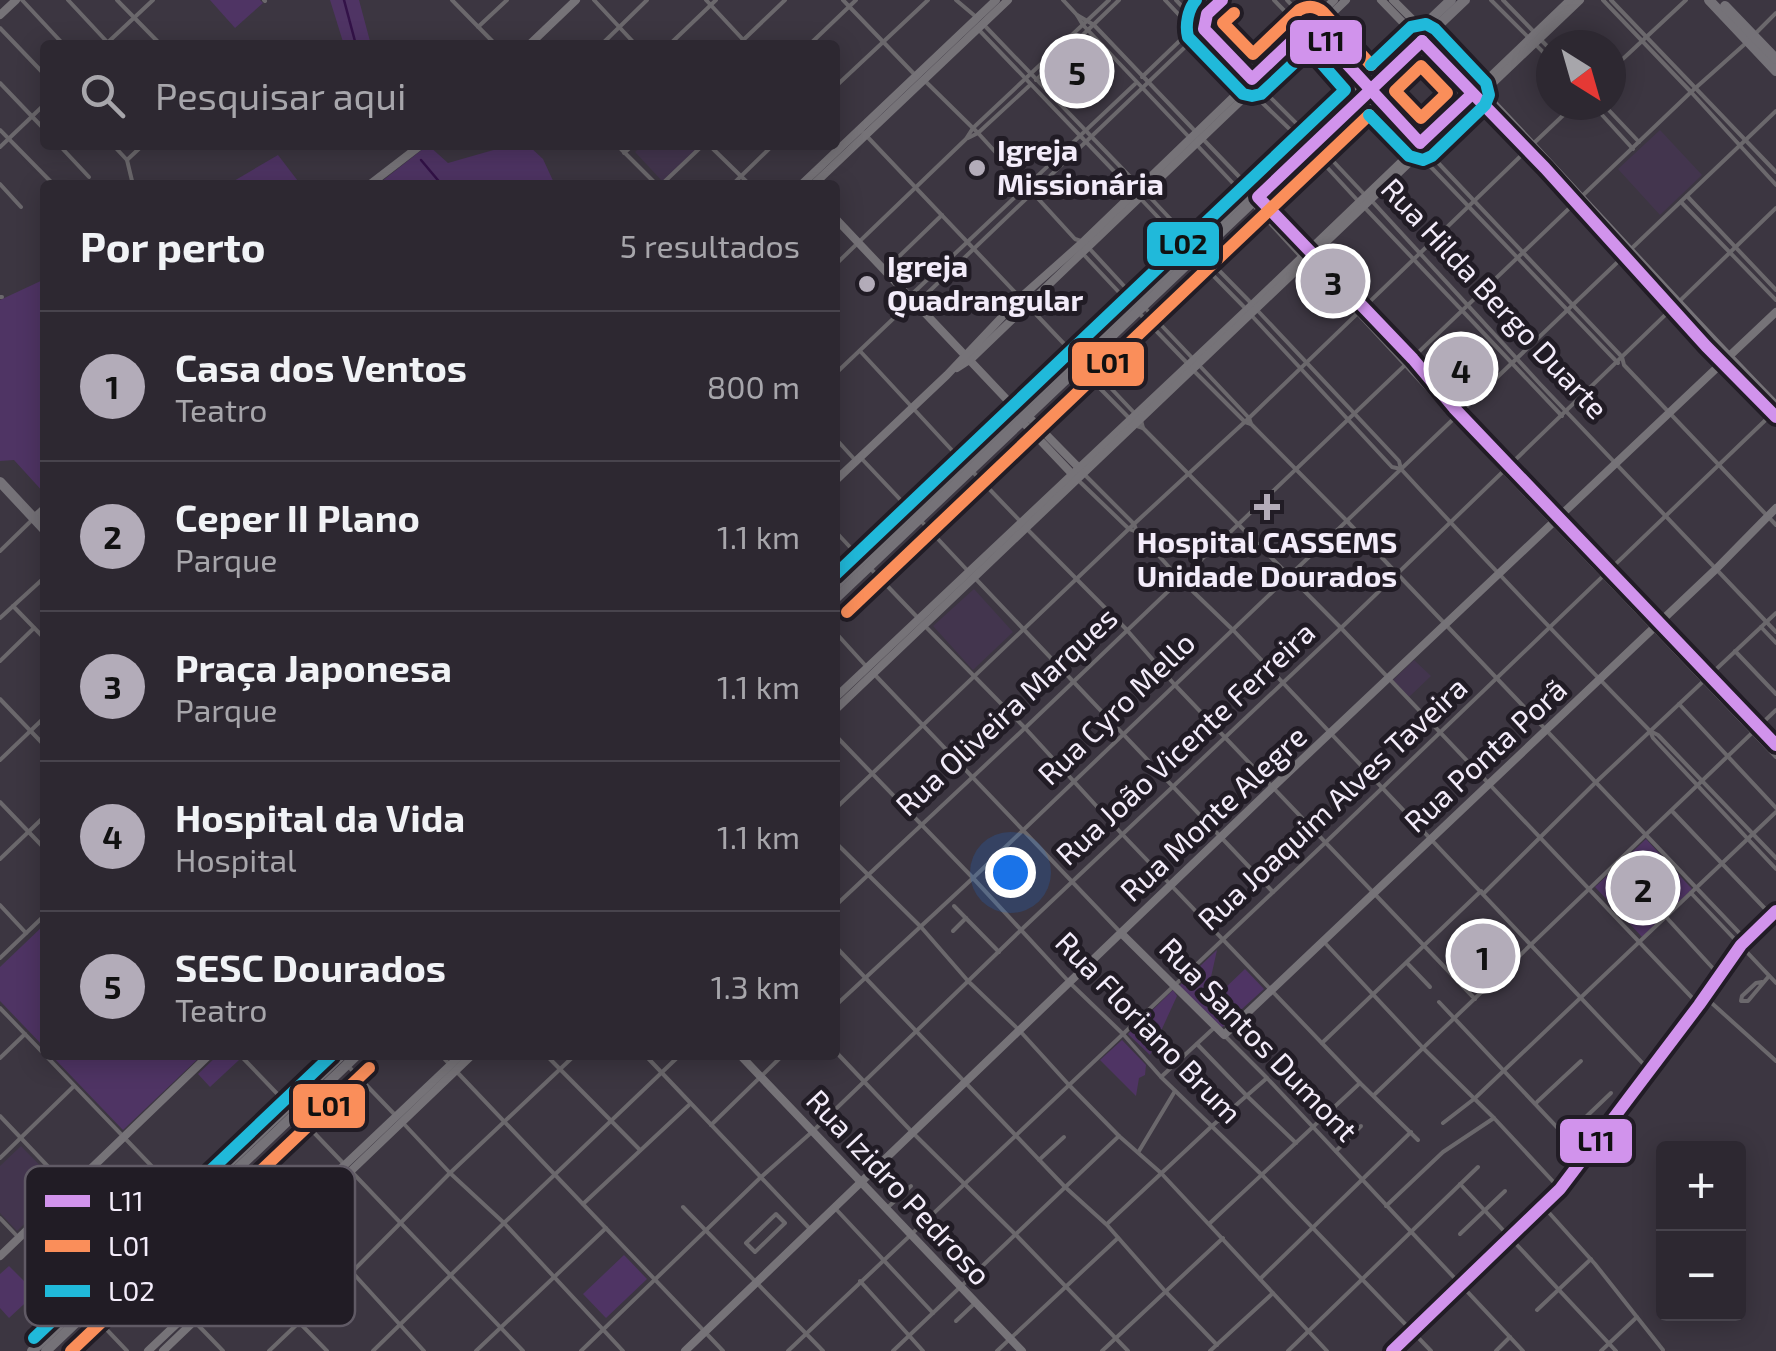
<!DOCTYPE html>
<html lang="pt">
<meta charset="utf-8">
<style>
:root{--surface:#2d2831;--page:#353039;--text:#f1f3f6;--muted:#a7a6ab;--line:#48444d;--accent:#b3acb9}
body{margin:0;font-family:"Exo 2",sans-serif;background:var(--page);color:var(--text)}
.controls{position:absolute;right:30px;bottom:30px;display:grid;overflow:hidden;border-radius:10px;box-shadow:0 5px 25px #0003}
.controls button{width:90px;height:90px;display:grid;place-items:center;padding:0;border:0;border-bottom:2px solid var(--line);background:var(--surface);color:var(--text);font:50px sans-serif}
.compass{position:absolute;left:1536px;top:30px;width:90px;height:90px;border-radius:50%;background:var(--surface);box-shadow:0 5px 25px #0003;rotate:143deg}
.you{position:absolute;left:1010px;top:872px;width:35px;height:35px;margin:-25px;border:8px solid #fff;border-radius:50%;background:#1a73e8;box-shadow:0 0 0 15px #1a73e833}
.badge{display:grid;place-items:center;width:65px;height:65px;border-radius:50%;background:var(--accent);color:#111;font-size:32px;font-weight:700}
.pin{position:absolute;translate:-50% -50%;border:5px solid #fff;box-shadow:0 2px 10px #0006}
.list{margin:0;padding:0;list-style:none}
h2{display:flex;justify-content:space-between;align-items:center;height:130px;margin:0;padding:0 40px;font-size:42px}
h2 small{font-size:32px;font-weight:400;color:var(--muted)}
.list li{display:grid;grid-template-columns:65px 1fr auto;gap:30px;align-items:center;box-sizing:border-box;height:150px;padding:0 40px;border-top:2px solid var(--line)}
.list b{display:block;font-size:38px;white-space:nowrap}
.list p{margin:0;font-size:32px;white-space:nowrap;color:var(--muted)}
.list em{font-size:32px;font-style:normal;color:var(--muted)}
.icon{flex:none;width:55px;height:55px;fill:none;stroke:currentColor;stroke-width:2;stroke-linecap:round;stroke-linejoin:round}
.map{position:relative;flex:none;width:1776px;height:1351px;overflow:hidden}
.search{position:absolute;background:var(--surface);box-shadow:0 5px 25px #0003;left:40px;top:40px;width:800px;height:110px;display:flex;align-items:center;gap:25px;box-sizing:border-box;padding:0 35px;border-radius:10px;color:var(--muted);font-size:38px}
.panel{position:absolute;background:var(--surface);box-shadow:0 5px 25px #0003;left:40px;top:180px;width:800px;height:880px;border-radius:10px}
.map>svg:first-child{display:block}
</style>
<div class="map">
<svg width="1776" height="1351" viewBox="0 0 1776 1351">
<rect width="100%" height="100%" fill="#3c3641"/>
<g fill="#43354e">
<polygon points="1660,130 1702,175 1660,215 1618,169"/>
<polygon points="643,145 701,145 663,182 635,152"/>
<polygon points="1448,336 1454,342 1456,340 1490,377 1465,401 1441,377 1443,374 1434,364 1442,357 1435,349"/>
<polygon points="974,589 1013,632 973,670 933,626"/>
<polygon points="1414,660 1431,676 1409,697 1393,680"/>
<polygon points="21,1146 62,1188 17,1231 0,1213 0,1166"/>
</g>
<g fill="#4f3464">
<polygon points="210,0 260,0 263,3 235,28"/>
<polygon points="330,0 359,0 371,45 344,45"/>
<polygon points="428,145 448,163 511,145 528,145 543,159 555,185 377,185"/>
<polygon points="278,155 301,185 227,185"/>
<polygon points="45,279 45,494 14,460 0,461 0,300"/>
<polygon points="1646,839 1692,889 1642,937 1595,887"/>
<polygon points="45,924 45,1048 0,1001 0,967"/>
<polygon points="1217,950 1211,977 1223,990 1245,969 1264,989 1221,1028 1179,986"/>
<polygon points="1173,990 1177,996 1150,1055 1128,1034"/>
<polygon points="1122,1040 1146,1065 1145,1075 1139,1078 1136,1096 1100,1060"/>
<polygon points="51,1055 202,1055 123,1130"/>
<polygon points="218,1055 234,1055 239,1060 210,1087 198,1074"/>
<polygon points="624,1255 647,1279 606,1318 583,1294"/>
<polygon points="9,1266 36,1293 9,1318 0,1308 0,1274"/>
</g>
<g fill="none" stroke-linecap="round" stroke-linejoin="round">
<g stroke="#331248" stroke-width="2.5">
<polyline points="344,0 356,45"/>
<polyline points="408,145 410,148"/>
<polyline points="421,160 442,185"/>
</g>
<g stroke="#6b686c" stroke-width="4">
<polyline points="22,0 64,45"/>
<polyline points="68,0 110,45"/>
<polyline points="117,0 161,45"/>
<polyline points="264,0 265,1"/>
<polyline points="452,0 496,45"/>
<polyline points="594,0 636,45"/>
<polyline points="706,0 748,45"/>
<polyline points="843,0 916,76"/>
<polyline points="956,0 975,16"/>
<polyline points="1063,0 1077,15 1083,25 1188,136"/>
<polyline points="1165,0 1244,84"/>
<polyline points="1176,0 1252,79"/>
<polyline points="1274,0 1302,29"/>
<polyline points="1287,0 1308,22"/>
<polyline points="1491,0 1551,60"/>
<polyline points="1503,0 1534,32"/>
<polyline points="1603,0 1691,92 1776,185"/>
<polyline points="1611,0 1776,172"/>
<polyline points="1077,15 1094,25 1194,130"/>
<polyline points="985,26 1138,185"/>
<polyline points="478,27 507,0"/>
<polyline points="0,28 45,75"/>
<polyline points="1314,29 1361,81"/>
<polyline points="980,31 1132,190"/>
<polyline points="1756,33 1776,13"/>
<polyline points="1309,36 1356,88"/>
<polyline points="1540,39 1551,50"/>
<polyline points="105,45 153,0"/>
<polyline points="601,45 647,0"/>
<polyline points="669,45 716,0"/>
<polyline points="738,45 785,0"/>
<polyline points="809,45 856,0"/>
<polyline points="1611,70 1686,0"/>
<polyline points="1142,77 1193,28"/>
<polyline points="924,80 978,133 1075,239 1081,241"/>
<polyline points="1036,80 1119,0"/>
<polyline points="0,83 45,130"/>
<polyline points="1259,86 1305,132"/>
<polyline points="835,87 928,0"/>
<polyline points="1250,91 1301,140"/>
<polyline points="1371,92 1419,143"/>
<polyline points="1366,99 1618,363"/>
<polyline points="1593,105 1633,149"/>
<polyline points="1604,105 1639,142"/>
<polyline points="859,128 1068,348 1078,354"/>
<polyline points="0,130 54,185"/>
<polyline points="1201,137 1250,188"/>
<polyline points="968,138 978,133 1029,86"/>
<polyline points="1195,143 1243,194"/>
<polyline points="1316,143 1364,194"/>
<polyline points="1534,143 1574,105"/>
<polyline points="59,145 89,177"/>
<polyline points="113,145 127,160"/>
<polyline points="617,145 657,185"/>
<polyline points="709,145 750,185"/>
<polyline points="492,146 492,145"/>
<polyline points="0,147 45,104"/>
<polyline points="1311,150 1359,202"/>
<polyline points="1426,150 1622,357 1624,365 1776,525"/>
<polyline points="624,153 633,145"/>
<polyline points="128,159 143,145"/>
<polyline points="127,160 133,185"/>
<polyline points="0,184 21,207"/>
<polyline points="661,185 703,145"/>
<polyline points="732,185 773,145"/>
<polyline points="1145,192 1193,243"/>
<polyline points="1687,196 1776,290"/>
<polyline points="1139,197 1187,248"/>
<polyline points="1259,199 1307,250"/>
<polyline points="1371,200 1540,384 1776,632"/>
<polyline points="1681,202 1776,300"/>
<polyline points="1253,205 1301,257"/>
<polyline points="1366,209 1562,416"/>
<polyline points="1088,247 1136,299"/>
<polyline points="1631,249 1776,111"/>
<polyline points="1203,254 1252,304"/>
<polyline points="1084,255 1129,303"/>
<polyline points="1314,257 1413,359 1454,408 1776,745"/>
<polyline points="1197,259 1246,309"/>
<polyline points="1308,263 1358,314 1504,472 1776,757"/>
<polyline points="835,265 966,139 973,128 1109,0"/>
<polyline points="885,270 942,215"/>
<polyline points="0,297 2,297"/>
<polyline points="1146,309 1249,418 1251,424 1346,520 1746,940"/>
<path d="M1258,311L1399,461L1401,469C1483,558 1566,645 1650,731L1658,735L1776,858"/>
<polyline points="898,313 910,296 1135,84"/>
<polyline points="1139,313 1188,364"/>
<polyline points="1252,316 1392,467 1401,469"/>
<polyline points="860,351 961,460"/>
<polyline points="1088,364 1141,420 1143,428"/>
<polyline points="1081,369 1130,419"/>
<polyline points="1194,371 1245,422 1251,424"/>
<polyline points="835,374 895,317 917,303 1204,29"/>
<polyline points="1137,426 1143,428 1341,628 1699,1005"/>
<polyline points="835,438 856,461"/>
<polyline points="861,458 912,512"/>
<polyline points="971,470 1020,521"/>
<polyline points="1084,474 1134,524 1137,532 1180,579 1233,630 1650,1071"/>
<polyline points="1078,480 1129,529 1137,532"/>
<polyline points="922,522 967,570"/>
<polyline points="1026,528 1126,629 1174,684 1475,999"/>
<polyline points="835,531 862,560"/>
<polyline points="0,551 33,519"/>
<polyline points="872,570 917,617"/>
<polyline points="974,577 1273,892"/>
<polyline points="13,606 45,639"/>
<polyline points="0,618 45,577"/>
<polyline points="923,624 1025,728 1122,834 1360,1083 1418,1140"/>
<polyline points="1761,627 1776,643"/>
<polyline points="835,632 865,665"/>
<polyline points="1735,651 1776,694"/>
<polyline points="0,661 34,628"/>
<polyline points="876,676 1121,933"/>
<polyline points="0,699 45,746"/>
<polyline points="1679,704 1776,808"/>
<polyline points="1650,731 1653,738 1776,869"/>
<polyline points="835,735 973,878 1070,983 1123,1034 1161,1077 1263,1176 1431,1351"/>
<polyline points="0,760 45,717"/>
<polyline points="0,802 45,849"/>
<polyline points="835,809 1134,524 1249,418 1527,150"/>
<polyline points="1672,811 1771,915"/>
<polyline points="835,842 921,927 968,981 1020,1031 1069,1085 1119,1136 1161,1173 1327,1351"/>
<polyline points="0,859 45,816"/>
<polyline points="1484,893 1595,783 1776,613"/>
<polyline points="1691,893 1776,983"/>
<polyline points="0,905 26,933"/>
<polyline points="835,906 1025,728 1691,92 1746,43"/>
<polyline points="954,906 999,952"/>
<polyline points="1666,917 1720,976"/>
<polyline points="953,931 966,918"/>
<polyline points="1325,943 1424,1049 1494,1118 1560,1189"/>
<polyline points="835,946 1065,1187 1107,1225 1165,1291 1217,1345"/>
<polyline points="0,958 45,915"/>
<polyline points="1407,963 1430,987"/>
<polyline points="1762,982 1756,983 1742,996 1741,1001 1748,1001 1769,976"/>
<polyline points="1705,997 1776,1061"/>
<polyline points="1439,1002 1585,1157"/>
<polyline points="835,1006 973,878 1624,256"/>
<polyline points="0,1008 187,1203"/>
<polyline points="1224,1035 1267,1078 1523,1351"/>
<polyline points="1322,1043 1481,891"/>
<polyline points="1197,1044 1247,1096 1296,1143"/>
<polyline points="835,1051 913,1133 1016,1235 1128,1351"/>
<polyline points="240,1055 288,1105"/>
<polyline points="441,1055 450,1065"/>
<polyline points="546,1055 640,1150"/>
<polyline points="645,1055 810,1229"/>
<polyline points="0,1058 25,1034"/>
<polyline points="348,1066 397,1117"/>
<polyline points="457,1072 723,1351"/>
<polyline points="1161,1077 1215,1027"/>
<polyline points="1375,1094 1776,710"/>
<polyline points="1537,1102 1581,1061"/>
<polyline points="0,1116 131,1254"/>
<polyline points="298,1116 343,1163"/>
<polyline points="1443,1123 1474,1099 1776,812"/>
<polyline points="404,1124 450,1173 504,1223 623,1351"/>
<polyline points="711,1125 783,1055"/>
<polyline points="1567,1135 1611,1093"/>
<polyline points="1139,1151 1175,1091"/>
<polyline points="1336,1151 1361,1126"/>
<polyline points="0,1158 74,1086"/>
<polyline points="1039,1160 1064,1137"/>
<polyline points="243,1164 292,1215 352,1272 424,1351"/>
<polyline points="350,1170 523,1351"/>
<polyline points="1460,1184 1616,1351"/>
<polyline points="583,1204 689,1105"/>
<polyline points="1386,1206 1443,1152 1494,1118"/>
<polyline points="1543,1206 1595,1264 1663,1350"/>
<polyline points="683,1207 823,1351"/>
<polyline points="834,1207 933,1313"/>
<polyline points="886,1209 911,1186"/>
<polyline points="197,1214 248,1270 327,1351"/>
<polygon points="776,1214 785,1223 755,1252 746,1243"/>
<polyline points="0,1218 17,1236"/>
<polyline points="1108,1223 1212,1126 1267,1078"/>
<polyline points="1210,1223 1360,1083"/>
<polyline points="1460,1234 1505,1191"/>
<polyline points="141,1265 186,1312"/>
<polyline points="1260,1279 1411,1132"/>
<polyline points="860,1281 923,1351"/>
<polyline points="1537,1310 1591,1259"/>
<polyline points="89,1311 127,1351"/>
<polyline points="956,1321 975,1303"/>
<polyline points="196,1323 223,1351"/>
<polyline points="269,1351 352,1272 450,1173 575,1055"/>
<polyline points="373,1351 504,1223 680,1055"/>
<polyline points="476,1351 606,1228"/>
<polyline points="581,1351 760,1178 813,1131 1021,930 1341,628 1776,208"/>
<polyline points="788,1351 1326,842 1776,410"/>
<polyline points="893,1351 1119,1136"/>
<polyline points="997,1351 1118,1238"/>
<polyline points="1102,1351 1223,1238"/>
<polyline points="1210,1351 1273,1293"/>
<polyline points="1288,1351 1478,1167"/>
<polyline points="1392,1351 1560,1189 1699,1005 1741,945 1776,911"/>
<polyline points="1496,1351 1510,1337"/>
<polyline points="1601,1351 1637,1317"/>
</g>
<g stroke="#767378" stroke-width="8">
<polyline points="1381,0 1527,150 1706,346 1776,417"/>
<path d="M1393,0C1525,131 1646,272 1776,405"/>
<polyline points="0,15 16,0"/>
<polyline points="529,45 576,0"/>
<polyline points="369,185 421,145"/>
<polyline points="803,185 802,184 996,0"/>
<polyline points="813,185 1008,0"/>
<polyline points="835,218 1012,405 1025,413 1083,472"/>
<polyline points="957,368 971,359 1346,0"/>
<polyline points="1019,418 1075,477"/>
<polyline points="835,481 947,375 1020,298 1083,242 1334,0"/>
<polyline points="34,518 45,508"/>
<polyline points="835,698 1252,305 1570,0"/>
<polyline points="835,710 1580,0"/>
<polyline points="1121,933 1224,1035 1716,569 1776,508"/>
<polyline points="740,1055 1022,1351"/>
<polyline points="0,1256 209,1055"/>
<polyline points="148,1351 461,1055"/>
<polyline points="163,1351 472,1055"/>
<polyline points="685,1351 1274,786 1776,312"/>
</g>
<g stroke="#757278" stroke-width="10">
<polyline points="1709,0 1776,71"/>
<polyline points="1725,6 1776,59"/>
<polyline points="0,482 45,530"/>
<polyline points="835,586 1451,0"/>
<polyline points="835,599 1465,0"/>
<polyline points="32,1351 342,1055"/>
<polyline points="46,1351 357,1055"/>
</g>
<defs>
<g id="bus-1">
<polyline points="1222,0 1207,14 1204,29 1252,79 1310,24 1420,143 1472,94"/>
<polyline points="1422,41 1258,197 1413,359 1454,408 1776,745"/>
<polyline points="1422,41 1545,168 1706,346 1776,417"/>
<polyline points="1392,1351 1560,1189 1699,1005 1741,945 1776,911"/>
</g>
<g id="bus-2">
<path d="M1234,13L1223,23L1253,54L1299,10C1308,5 1316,6 1323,12L1371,65"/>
<polygon points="1421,66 1447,93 1421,118 1395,91"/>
<polyline points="847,612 1369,115"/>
<polyline points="71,1351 369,1068"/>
</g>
<g id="bus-3">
<polyline points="1369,115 1409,156 1423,160 1432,156 1485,105 1489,95 1486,83 1435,29 1426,24 1411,27 1371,65"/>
<path d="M835,575L1345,90L1309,49L1261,94L1252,96L1243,94L1188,37C1185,25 1188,9 1196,0"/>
<polyline points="34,1338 332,1055"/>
</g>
</defs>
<use href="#bus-1" stroke="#211c25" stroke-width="20"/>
<use href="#bus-2" stroke="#211c25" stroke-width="20"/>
<use href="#bus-3" stroke="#211c25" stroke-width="20"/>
<use href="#bus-1" stroke="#d193ec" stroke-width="12"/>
<use href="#bus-2" stroke="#fa8e5a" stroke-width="12"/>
<use href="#bus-3" stroke="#20b9da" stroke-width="12"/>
</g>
<g fill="#b3acb9" stroke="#211c25" stroke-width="4">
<circle cx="977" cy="168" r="10"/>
<circle cx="867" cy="284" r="10"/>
<path d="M1262 492h10v10h10v10h-10v10h-10v-10h-10v-10h10z"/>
</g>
<g text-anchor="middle" stroke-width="10" stroke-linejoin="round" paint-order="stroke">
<g font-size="30" font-weight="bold" fill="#f3ecfa" stroke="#211c25" text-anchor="start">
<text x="997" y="161">Igreja<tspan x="997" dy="34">Missionária</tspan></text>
<text x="887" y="277">Igreja<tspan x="887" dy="34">Quadrangular</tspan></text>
<text x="1267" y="553" text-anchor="middle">Hospital CASSEMS<tspan x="1267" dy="34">Unidade Dourados</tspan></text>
</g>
<g font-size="30" fill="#f3ecfa" stroke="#211c25">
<text transform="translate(1494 299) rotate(47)" y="10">Rua Hilda Bergo Duarte</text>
<text transform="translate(1117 709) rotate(-44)" y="10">Rua Cyro Mello</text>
<text transform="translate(1007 712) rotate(-43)" y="10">Rua Oliveira Marques</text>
<text transform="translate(1186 744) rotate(-43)" y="10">Rua João Vicente Ferreira</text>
<text transform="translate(1486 756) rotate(-43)" y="10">Rua Ponta Porã</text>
<text transform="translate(1333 804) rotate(-43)" y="10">Rua Joaquim Alves Taveira</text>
<text transform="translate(1214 814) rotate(-43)" y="10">Rua Monte Alegre</text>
<text transform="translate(1148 1028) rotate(46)" y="10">Rua Floriano Brum</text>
<text transform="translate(1258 1040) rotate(46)" y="10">Rua Santos Dumont</text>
<text transform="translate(898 1188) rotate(47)" y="10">Rua Izidro Pedroso</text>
</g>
</g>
<rect x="25" y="1166" width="330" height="160" rx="15" fill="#211c25" stroke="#605a65" stroke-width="2.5"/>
<rect x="45" y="1195" width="45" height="12" fill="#d193ec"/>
<rect x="45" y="1240" width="45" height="12" fill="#fa8e5a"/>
<rect x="45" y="1285" width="45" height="12" fill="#20b9da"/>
<g font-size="28" fill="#f3ecfa">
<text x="108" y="1211">L11</text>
<text x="108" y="1256">L01</text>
<text x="108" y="1301">L02</text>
</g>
<g stroke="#211c25" stroke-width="4">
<rect x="1288" y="18" width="76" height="48" rx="10" fill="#d193ec"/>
<rect x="1145" y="220" width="76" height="48" rx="10" fill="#20b9da"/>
<rect x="1070" y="340" width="76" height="48" rx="10" fill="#fa8e5a"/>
<rect x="291" y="1082" width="76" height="48" rx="10" fill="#fa8e5a"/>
<rect x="1558" y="1117" width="76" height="48" rx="10" fill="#d193ec"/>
</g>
<g font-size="28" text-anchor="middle" font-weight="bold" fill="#111">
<text x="1326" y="51">L11</text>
<text x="1183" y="254">L02</text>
<text x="1108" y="373">L01</text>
<text x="329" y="1116">L01</text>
<text x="1596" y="1151">L11</text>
</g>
</svg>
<div class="controls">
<button>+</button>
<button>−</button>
</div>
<svg class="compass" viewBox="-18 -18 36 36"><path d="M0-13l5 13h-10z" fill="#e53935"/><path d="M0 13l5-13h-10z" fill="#a7a6ab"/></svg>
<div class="you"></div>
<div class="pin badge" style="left:1483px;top:956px">1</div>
<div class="pin badge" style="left:1643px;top:888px">2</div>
<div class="pin badge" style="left:1333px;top:281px">3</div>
<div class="pin badge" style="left:1461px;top:369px">4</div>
<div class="pin badge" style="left:1077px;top:71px">5</div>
<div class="search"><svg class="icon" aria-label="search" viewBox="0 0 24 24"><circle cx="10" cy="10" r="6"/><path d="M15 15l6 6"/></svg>Pesquisar aqui</div>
<section class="panel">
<h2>Por perto<small>5 resultados</small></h2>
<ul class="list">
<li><span class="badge">1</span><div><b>Casa dos Ventos</b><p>Teatro</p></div><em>800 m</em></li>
<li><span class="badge">2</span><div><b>Ceper II Plano</b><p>Parque</p></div><em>1.1 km</em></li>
<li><span class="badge">3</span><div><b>Praça Japonesa</b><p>Parque</p></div><em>1.1 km</em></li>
<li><span class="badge">4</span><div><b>Hospital da Vida</b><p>Hospital</p></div><em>1.1 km</em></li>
<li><span class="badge">5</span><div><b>SESC Dourados</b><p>Teatro</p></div><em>1.3 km</em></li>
</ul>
</section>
</div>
